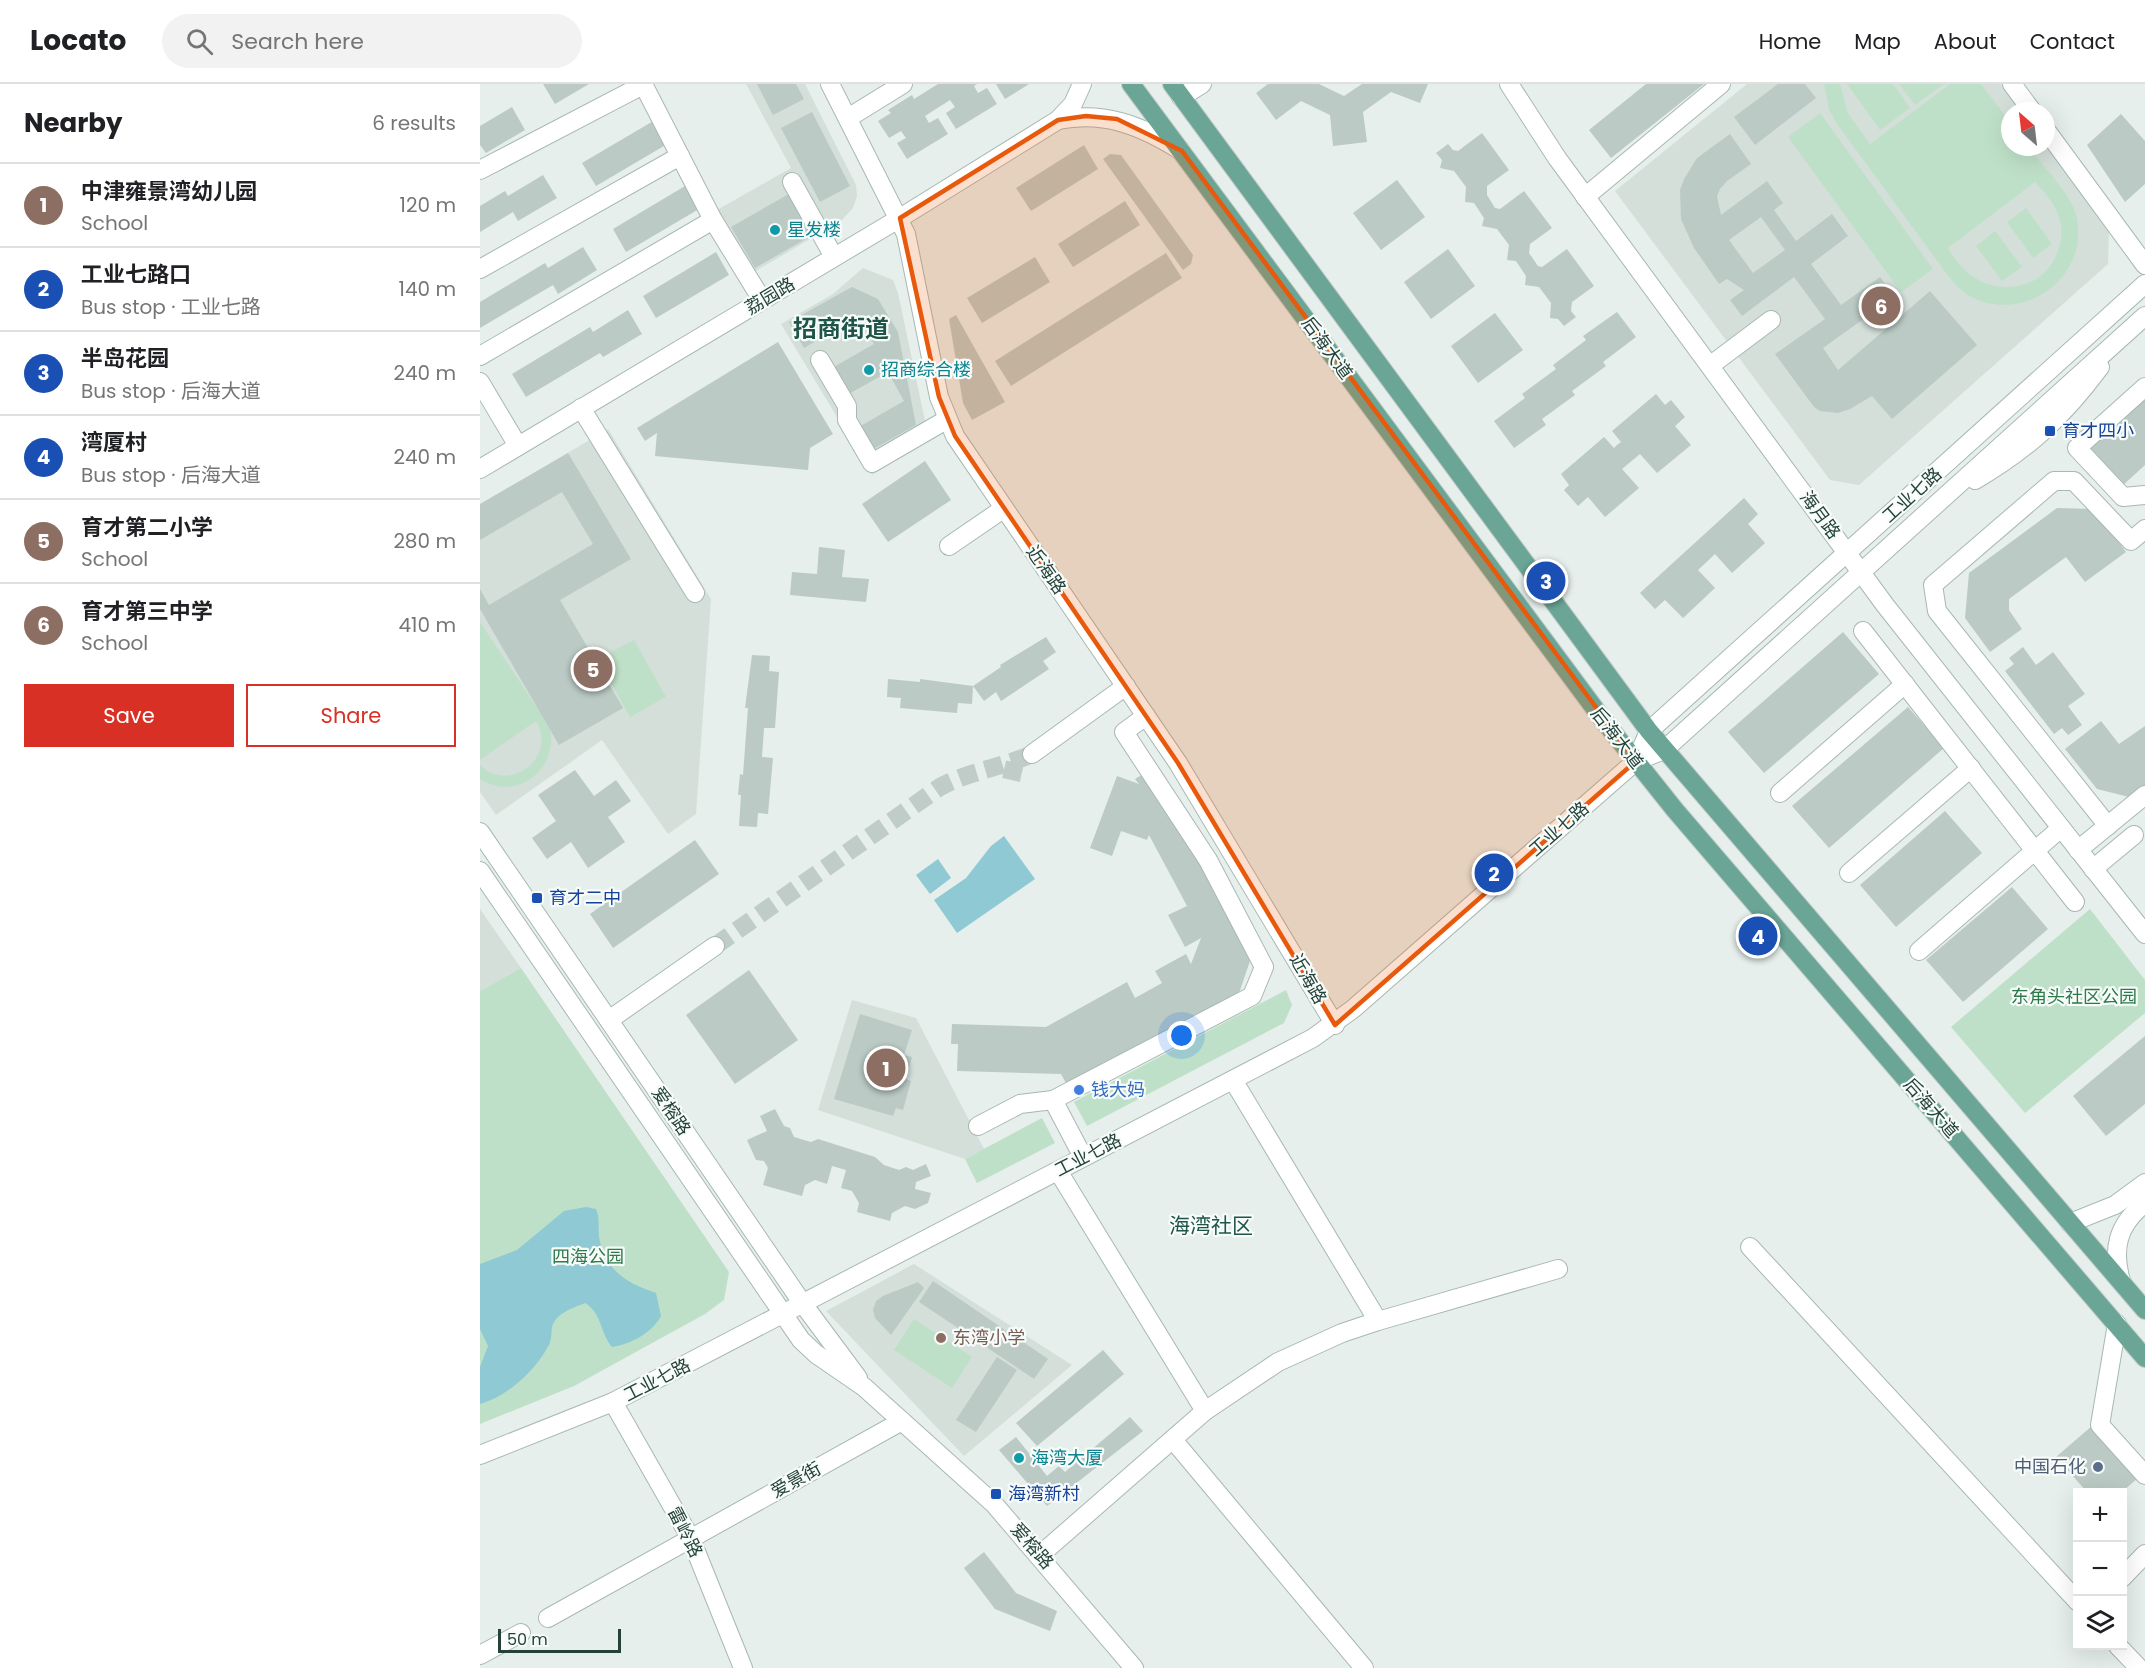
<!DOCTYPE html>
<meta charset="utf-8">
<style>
:root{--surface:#fff;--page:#f2f2f2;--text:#202124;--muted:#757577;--line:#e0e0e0;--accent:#d93025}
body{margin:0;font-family:Poppins,"Noto Sans SC",sans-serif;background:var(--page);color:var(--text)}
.controls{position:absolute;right:18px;bottom:18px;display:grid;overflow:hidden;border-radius:0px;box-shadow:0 6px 24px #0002}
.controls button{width:54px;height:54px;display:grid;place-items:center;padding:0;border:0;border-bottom:2px solid var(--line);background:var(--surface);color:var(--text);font:30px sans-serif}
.compass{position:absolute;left:1521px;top:18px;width:54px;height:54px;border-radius:50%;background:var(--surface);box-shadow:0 6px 24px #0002;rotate:332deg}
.scale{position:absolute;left:18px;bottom:15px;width:123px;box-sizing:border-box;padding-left:6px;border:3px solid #24423a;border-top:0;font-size:16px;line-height:21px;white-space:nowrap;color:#24423a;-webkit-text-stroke:4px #f7fbf9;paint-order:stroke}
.you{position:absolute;left:702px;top:952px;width:21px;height:21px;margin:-15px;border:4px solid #fff;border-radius:50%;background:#1a73e8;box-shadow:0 0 0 9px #1a73e833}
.badge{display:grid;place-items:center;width:39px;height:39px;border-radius:50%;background:var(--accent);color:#fff;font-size:20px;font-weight:700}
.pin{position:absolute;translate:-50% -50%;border:3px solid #fff;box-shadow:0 2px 6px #0006}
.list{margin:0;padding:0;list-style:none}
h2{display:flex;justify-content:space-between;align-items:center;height:78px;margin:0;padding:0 24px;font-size:26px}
h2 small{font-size:20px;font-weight:400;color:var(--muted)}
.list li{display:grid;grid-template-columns:39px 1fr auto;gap:18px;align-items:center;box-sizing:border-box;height:84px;padding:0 24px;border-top:2px solid var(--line)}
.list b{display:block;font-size:22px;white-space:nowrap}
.list p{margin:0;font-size:20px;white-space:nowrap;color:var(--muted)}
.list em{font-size:20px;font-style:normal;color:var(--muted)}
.actions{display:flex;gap:12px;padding:18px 24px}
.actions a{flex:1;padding:14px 0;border:2px solid var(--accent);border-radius:0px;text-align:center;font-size:21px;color:var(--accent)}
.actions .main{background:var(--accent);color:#fff}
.icon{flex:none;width:33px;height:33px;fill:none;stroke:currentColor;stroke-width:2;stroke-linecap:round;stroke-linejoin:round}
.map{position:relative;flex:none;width:1665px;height:1584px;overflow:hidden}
header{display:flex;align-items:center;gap:36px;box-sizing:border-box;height:84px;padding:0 30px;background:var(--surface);border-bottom:2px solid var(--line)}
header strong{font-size:28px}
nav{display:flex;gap:33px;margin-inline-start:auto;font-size:21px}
.search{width:420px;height:54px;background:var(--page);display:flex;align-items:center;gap:15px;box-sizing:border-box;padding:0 21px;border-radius:33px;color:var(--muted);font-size:22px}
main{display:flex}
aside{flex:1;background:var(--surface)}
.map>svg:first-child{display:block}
</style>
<header>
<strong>Locato</strong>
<div class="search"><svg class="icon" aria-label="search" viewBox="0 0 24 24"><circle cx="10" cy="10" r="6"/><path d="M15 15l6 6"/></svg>Search here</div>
<nav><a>Home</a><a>Map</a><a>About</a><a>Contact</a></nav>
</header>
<main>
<aside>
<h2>Nearby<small>6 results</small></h2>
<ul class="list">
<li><span class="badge" style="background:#8d6e63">1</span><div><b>中津雍景湾幼儿园</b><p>School</p></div><em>120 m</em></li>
<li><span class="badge" style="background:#1a4fb4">2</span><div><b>工业七路口</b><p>Bus stop · 工业七路</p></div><em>140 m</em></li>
<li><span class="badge" style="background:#1a4fb4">3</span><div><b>半岛花园</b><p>Bus stop · 后海大道</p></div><em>240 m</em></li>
<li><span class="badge" style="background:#1a4fb4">4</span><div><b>湾厦村</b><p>Bus stop · 后海大道</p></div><em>240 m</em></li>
<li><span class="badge" style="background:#8d6e63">5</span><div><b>育才第二小学</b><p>School</p></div><em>280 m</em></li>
<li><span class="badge" style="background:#8d6e63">6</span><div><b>育才第三中学</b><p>School</p></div><em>410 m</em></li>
</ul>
<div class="actions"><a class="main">Save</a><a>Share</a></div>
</aside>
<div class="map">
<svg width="1665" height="1584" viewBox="0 0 1665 1584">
<rect width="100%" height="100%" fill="#e6efeb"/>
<g fill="#d4dfda">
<polygon points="266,0 325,0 376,101 377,112 373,124 361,137 272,189 237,126 311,84"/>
<polygon points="1267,0 1521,0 1541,27 1530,27 1530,63 1566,63 1566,61 1629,146 1628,180 1379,401 1350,396 1135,107"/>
<polygon points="383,184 413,196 418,209 445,337 453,350 392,391 301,240 353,210"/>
<polygon points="128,345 231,515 216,730 188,750 122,656 16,731 0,708 0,421"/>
<polygon points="0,825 41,884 0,907"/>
<polygon points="372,916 436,934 504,1065 485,1075 338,1026"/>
<polygon points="434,1180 592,1281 484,1372 346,1227"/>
</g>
<g fill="#bfe0c8" fill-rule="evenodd">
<path d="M1344,0H1360L1368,29L1390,60L1470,0H1501L1530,38V63H1548C1564,84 1592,109 1597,135C1608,193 1546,239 1493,214C1483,209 1476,201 1469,193L1357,40L1349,26ZM1555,98C1563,107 1576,121 1579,133C1583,146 1582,157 1577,169C1564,205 1521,212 1492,192C1482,185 1474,174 1468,164Z"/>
<polygon points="1367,0 1413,0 1430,24 1400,46"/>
<polygon points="1419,0 1464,0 1435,21"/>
<polygon points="1340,29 1453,185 1421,208 1308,53"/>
<polygon points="1546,124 1572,160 1553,174 1527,138"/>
<polygon points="1515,147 1542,183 1522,197 1496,162"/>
<path d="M0,538L70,643C79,684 38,719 0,695V681C30,711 78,672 56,637L0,676Z"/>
<polygon points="154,556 186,613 150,633 118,575"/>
<polygon points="1610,825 1665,896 1665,929 1545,1029 1471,943"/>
<polygon points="41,884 249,1188 244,1216 225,1230 94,1302 0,1340 0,907"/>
<polygon points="806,906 812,921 804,939 607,1042 594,1018"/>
<polygon points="562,1034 575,1059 497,1099 485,1075"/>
<polygon points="434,1235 492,1273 472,1304 414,1266"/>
</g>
<g fill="#8ec9d4">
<polygon points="524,752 555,795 477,849 454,816 486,794 511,762"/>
<polygon points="458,775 471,794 450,810 436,791"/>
<path d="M106,1123L116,1125C120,1134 118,1142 119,1153C125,1186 146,1199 176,1209L181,1232C172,1249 151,1260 132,1263C120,1249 122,1229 105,1219C93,1224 76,1229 72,1243C71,1249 72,1255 69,1261C55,1287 28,1312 0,1320V1283L8,1262L0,1245V1180L37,1166L84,1127Z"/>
</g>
<g fill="#bbcac4" fill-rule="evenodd">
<polygon points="63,0 109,0 75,20"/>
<polygon points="277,0 316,0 324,15 293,31"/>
<polygon points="458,0 497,0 494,2 498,9 507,4 517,20 476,45 466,29 475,23 470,16 445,32 449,39 458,34 468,50 427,75 417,59 426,54 421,47 409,54 398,37 411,29 408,26 432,11 434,15"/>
<polygon points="516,0 549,0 525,15"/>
<polygon points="788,0 839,0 864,12 882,0 948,0 940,19 911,8 883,28 887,58 853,62 850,31 821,17 796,36 776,9"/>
<polygon points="1166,0 1224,0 1131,74 1109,46"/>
<polygon points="1298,0 1325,0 1336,14 1275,61 1254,33"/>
<polygon points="32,23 45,46 6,69 0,61 0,42"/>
<polygon points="332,28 370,102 340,118 301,44"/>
<polygon points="1641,30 1665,57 1665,100 1645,118 1607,61"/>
<polygon points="175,36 189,59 116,102 102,79"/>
<polygon points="1002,49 1029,86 1007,102 1007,111 1015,124 1020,125 1044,107 1072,144 1050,160 1049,169 1058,182 1062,183 1087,165 1114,202 1092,218 1091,227 1096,233 1084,242 1078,235 1070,234 1071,219 1059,203 1045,201 1046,192 1036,177 1027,176 1029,161 1017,145 1002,142 1004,134 994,119 985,118 986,103 974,87 960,84 962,76 956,69 968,60 973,66 978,67"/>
<path d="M1250,50L1271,80L1247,97L1240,105L1237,112L1241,131L1287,97L1303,119L1294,126L1316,157L1352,130L1368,152L1331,180L1361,221L1400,193L1414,213L1343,264L1358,286L1450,207L1497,261L1412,335L1392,312L1370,325L1358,329L1340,327L1334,323L1295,270L1345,235L1314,193L1262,232L1250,216L1264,206L1247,195L1239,200L1214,164L1201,135L1200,106L1204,95L1217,74ZM1281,133L1305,166L1273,189L1249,156Z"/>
<polygon points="604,61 618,85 551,127 536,104"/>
<polygon points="630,70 641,71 713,171 711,180 703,186 623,75"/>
<polygon points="63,91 77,114 38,137 33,128 0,148 0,122 25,107 28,112"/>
<polygon points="917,96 945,133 901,166 873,129"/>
<polygon points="205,102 219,125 146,168 133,145"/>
<polygon points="314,107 338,148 275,184 251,143"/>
<polygon points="645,117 660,141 593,183 578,160"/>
<polygon points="103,163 117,186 78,210 73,201 0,244 0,218 65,179 68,184"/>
<polygon points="968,165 995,202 951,235 924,198"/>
<polygon points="236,168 249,191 176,234 163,212"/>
<polygon points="686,169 702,194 531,302 515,277"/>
<polygon points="555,173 570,198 502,239 487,214"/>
<polygon points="372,203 398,215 418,248 436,341 390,367 377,344 424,317 408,288 367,311 352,284 394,260 378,233 324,264 309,238"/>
<polygon points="148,226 162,250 123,273 120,269 46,313 32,290 110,243 113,248"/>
<polygon points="1137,228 1156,253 1123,278 1126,282 1092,307 1095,311 1062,335 1066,341 1034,364 1014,337 1045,314 1042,310 1076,285 1073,281 1106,256 1103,252"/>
<polygon points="1015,229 1043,266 998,299 971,262"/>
<polygon points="476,231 525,318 492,336 483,319 469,235"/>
<polygon points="298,258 353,350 330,364 328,386 175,372 177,349 165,357 157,344"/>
<polygon points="1176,310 1185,321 1191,316 1205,333 1195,342 1211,361 1177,389 1160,370 1142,385 1159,404 1125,433 1108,413 1098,422 1084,406 1089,401 1081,390 1124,353 1134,364 1137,361 1141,358 1132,347"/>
<polygon points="1665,312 1665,381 1641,403 1607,365"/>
<polygon points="88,369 151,475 80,516 143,624 79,661 0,525 0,505 9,521 113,460 82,408 0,456 0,420"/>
<polygon points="445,377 471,416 408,458 382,420"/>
<polygon points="1264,414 1278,430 1268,440 1285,459 1252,489 1235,470 1218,486 1235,504 1203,534 1185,516 1175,525 1160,509"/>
<polygon points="1577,424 1614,425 1646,468 1605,498 1586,473 1529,515 1529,526 1542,545 1510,568 1485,534 1489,489"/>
<polygon points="339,463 365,466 362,493 389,495 386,518 310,511 312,488 337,490"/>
<polygon points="1363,548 1399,590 1284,689 1248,648"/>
<polygon points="566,553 576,568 563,577 569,585 521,617 516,608 504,617 493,602 521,583 520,581"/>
<polygon points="1543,563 1556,581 1573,568 1605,610 1588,622 1602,641 1588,651 1582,644 1574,650 1525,587 1534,580 1529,574"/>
<polygon points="272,571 290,572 289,587 299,588 295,644 284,644 282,673 293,674 288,730 278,729 277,743 259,742 261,711 258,711 260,690 263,691 268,624 265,624"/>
<polygon points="408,595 440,598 440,595 493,602 492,620 478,619 477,629 420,624 421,614 407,613"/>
<polygon points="1428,623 1464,664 1349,764 1312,722"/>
<polygon points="1621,637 1639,660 1665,642 1665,704 1653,714 1617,705 1585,665"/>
<polygon points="95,686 114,712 136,696 151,717 128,733 145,758 108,784 91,758 67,775 52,754 76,737 58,711"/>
<polygon points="663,690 726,788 771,874 758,912 587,1001 581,990 477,987 478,960 471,960 472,940 566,943 647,898 655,914 682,899 675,887 706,870 711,880 721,854 705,863 688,831 707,822 669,751 667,756 641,747 632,772 610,764 637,692 659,700 655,695"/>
<polygon points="1465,727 1502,769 1416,843 1380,801"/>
<polygon points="215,756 239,790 133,864 110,830"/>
<polygon points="1532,803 1568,845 1483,918 1446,876"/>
<polygon points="269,886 318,956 255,1000 206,931"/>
<polygon points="380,930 432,946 424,971 432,973 426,995 431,997 423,1026 416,1024 413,1032 354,1015"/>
<polygon points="1665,952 1665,1020 1626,1052 1593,1012"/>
<polygon points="295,1025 304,1042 310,1044 314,1053 331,1058 338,1055 395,1073 404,1081 419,1086 426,1083 433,1086 446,1080 451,1092 436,1098 435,1105 451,1109 448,1119 435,1125 425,1122 412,1129 410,1137 377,1128 379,1119 372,1107 361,1104 366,1086 352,1082 347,1100 335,1096 325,1101 322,1112 283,1101 288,1084 284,1077 276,1076 267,1056 287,1047 280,1032"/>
<polygon points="453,1197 568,1275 554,1295 439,1218"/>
<polygon points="438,1198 444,1204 411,1251 395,1234 393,1226 396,1217 403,1212"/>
<polygon points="623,1266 644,1290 557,1362 536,1339"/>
<polygon points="517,1273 537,1286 496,1348 476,1336"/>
<polygon points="650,1333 663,1347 567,1422 519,1366 536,1353 567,1392 579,1382 585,1388"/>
<polygon points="1613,1341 1659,1393 1642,1408 1607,1408 1576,1373"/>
<polygon points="504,1468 536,1509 577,1527 570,1547 515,1525 484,1484"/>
</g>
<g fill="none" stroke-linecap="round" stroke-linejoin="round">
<g stroke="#bfccc8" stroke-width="18" stroke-dasharray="18 9" stroke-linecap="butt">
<polyline points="531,696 535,678"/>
<path d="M235,862L460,703C489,687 521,684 552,670"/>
</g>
<defs>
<g id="minor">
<polyline points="163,0 233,136 282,216"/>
<polyline points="350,0 426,150 459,313 475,352 698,679 855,941"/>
<polyline points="1029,0 1077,74 1405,521 1665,850"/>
<polyline points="1532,0 1552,27"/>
<polyline points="701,13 722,0"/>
<polyline points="368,34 423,0"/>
<path d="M578,36C624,27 660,41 700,66"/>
<polyline points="1566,46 1665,181"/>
<polyline points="0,86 163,1"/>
<polyline points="312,98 354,173"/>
<polyline points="1105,113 1241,0"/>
<polyline points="0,185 200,72"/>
<polyline points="0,272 233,136"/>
<polyline points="340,276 367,322 367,336 392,379 466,336"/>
<polyline points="1231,281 1291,236"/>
<polyline points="0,298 38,362"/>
<polyline points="1665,303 1597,364 1643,413 1665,411"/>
<polyline points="101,324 215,509"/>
<polyline points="0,385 420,134 578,36 593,20 602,0"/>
<path d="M1495,396C1548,365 1583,333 1620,283"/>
<polyline points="469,462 523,425"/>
<polyline points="1383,547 1595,818"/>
<polyline points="552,670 646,602"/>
<polyline points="1156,677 1169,647 1665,200"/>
<polyline points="1300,709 1425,600"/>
<polyline points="1628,742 1457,527 1453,501 1574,397 1594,397 1651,457 1665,445"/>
<polyline points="0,748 323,1220 378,1294"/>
<polyline points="1598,766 1665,711"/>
<polyline points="1613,785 1654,751"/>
<polyline points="0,787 321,1256 336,1270 384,1303 514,1420 654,1584"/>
<polyline points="1369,789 1491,684"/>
<polyline points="1439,867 1581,744"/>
<polyline points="129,936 235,862"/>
<polyline points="753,996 898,1237"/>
<polyline points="573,1016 603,1073"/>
<polyline points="498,1042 540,1020 573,1016 772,912 784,883 728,776 644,648 666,632"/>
<polyline points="578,1087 725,1327"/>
<polyline points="1590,1139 1635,1121 1665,1099"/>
<polyline points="1270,1163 1598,1518"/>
<path d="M1641,1197C1632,1165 1637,1141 1665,1119"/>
<polyline points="1637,1240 1620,1341 1665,1391"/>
<polyline points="133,1318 211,1455 263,1584"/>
<polyline points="694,1357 884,1584"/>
<polyline points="0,1371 133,1318 833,954 873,925 1156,677 1184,666 1665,232"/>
<polyline points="560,1471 725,1327 798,1278 862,1249 898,1237 1078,1185"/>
<polyline points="1642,1494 1665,1470"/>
<polyline points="68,1534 422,1337"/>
<polyline points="1638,1562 1659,1584"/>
<polyline points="0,1571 41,1549"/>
</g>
<g id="major">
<polyline points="651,0 1124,637 1195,726 1665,1274"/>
<polyline points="692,0 1169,647 1665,1226"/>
</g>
</defs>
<use href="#minor" stroke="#a8b8b2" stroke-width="20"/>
<use href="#major" stroke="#c2cac8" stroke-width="20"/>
<use href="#minor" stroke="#fff" stroke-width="18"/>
<use href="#major" stroke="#6aa596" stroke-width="18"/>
</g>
<path fill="#e8590c" fill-opacity="0.2" stroke="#e8590c" stroke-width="4.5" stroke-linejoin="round" d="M606,32L637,35L702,67L1156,677L855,941L698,679L475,352L459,313L420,134L578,36Z"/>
<g fill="#0f9aa8" stroke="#f7fbf9" stroke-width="2">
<circle cx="295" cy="146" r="6"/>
<circle cx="389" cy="286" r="6"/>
<circle cx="539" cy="1374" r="6"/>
</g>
<g fill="#1a4fb4" stroke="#f7fbf9" stroke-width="2">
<rect x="1564" y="341" width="12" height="12" rx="3"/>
<rect x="51" y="808" width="12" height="12" rx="3"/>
<rect x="510" y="1404" width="12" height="12" rx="3"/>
</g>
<circle fill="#3f7fe0" stroke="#f7fbf9" stroke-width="2" cx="599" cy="1006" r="6"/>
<circle fill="#8d6e63" stroke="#f7fbf9" stroke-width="2" cx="461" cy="1254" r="6"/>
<circle fill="#5c6f8a" stroke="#f7fbf9" stroke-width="2" cx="1618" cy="1383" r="6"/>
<g text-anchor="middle" stroke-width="4.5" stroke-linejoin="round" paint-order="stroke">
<g font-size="18" fill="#0d838f" stroke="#f7fbf9" text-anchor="start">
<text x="307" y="152">星发楼</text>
<text x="401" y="292">招商综合楼</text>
<text x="551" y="1380">海湾大厦</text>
</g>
<g font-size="18" fill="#24423a" stroke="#f7fbf9">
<text transform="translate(290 212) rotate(-31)" y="6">荔园路</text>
<text transform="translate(847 264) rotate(54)" y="6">后海大道</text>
<text transform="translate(1432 411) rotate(-42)" y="6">工业七路</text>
<text transform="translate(1340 431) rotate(54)" y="6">海月路</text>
<text transform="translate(566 486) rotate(55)" y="6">近海路</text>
<text transform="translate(1137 654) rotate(52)" y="6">后海大道</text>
<text transform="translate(1079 745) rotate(-41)" y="6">工业七路</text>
<text transform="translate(828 895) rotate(60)" y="6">近海路</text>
<text transform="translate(1451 1024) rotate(49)" y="6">后海大道</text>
<text transform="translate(191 1027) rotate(56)" y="6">爱榕路</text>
<text transform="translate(608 1071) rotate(-27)" y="6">工业七路</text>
<text transform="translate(177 1296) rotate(-27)" y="6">工业七路</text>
<text transform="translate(316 1396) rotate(-29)" y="6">爱景街</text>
<text transform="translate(205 1448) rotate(63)" y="6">雷岭路</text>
<text transform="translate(552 1462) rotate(49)" y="6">爱榕路</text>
</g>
<g font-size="18" fill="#164399" stroke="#f7fbf9" text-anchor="start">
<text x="1582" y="353">育才四小</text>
<text x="69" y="820">育才二中</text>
<text x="528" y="1416">海湾新村</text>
</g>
<g font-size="18" fill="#2d7a4b" stroke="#f7fbf9">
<text x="1594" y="919">东角头社区公园</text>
<text x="108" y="1179">四海公园</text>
</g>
<g font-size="18" fill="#366cbe" stroke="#f7fbf9" text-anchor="start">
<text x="611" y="1012">钱大妈</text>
</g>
<g font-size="18" fill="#785e54" stroke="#f7fbf9" text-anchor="start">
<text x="473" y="1260">东湾小学</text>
</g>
<g font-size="18" fill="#4e5e75" stroke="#f7fbf9" text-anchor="end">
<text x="1606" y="1389">中国石化</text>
</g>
<g font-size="21" fill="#1f5548" stroke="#f7fbf9">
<text x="731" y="1149">海湾社区</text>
</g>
<g font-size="24" font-weight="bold" fill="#1f5548" stroke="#f7fbf9">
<text x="361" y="253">招商街道</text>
</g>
</g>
</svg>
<div class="controls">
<button>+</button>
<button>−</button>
<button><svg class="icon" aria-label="layers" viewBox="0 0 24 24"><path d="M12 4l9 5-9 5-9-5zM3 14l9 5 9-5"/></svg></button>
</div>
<svg class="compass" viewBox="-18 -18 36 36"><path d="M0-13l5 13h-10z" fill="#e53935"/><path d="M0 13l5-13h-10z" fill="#757577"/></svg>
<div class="scale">50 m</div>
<div class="you"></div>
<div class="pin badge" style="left:406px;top:984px;background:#8d6e63">1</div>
<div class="pin badge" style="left:1014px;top:789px;background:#1a4fb4">2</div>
<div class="pin badge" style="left:1066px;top:497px;background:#1a4fb4">3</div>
<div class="pin badge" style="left:1278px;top:852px;background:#1a4fb4">4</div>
<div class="pin badge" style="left:113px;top:585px;background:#8d6e63">5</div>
<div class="pin badge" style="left:1401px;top:222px;background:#8d6e63">6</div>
</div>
</main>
